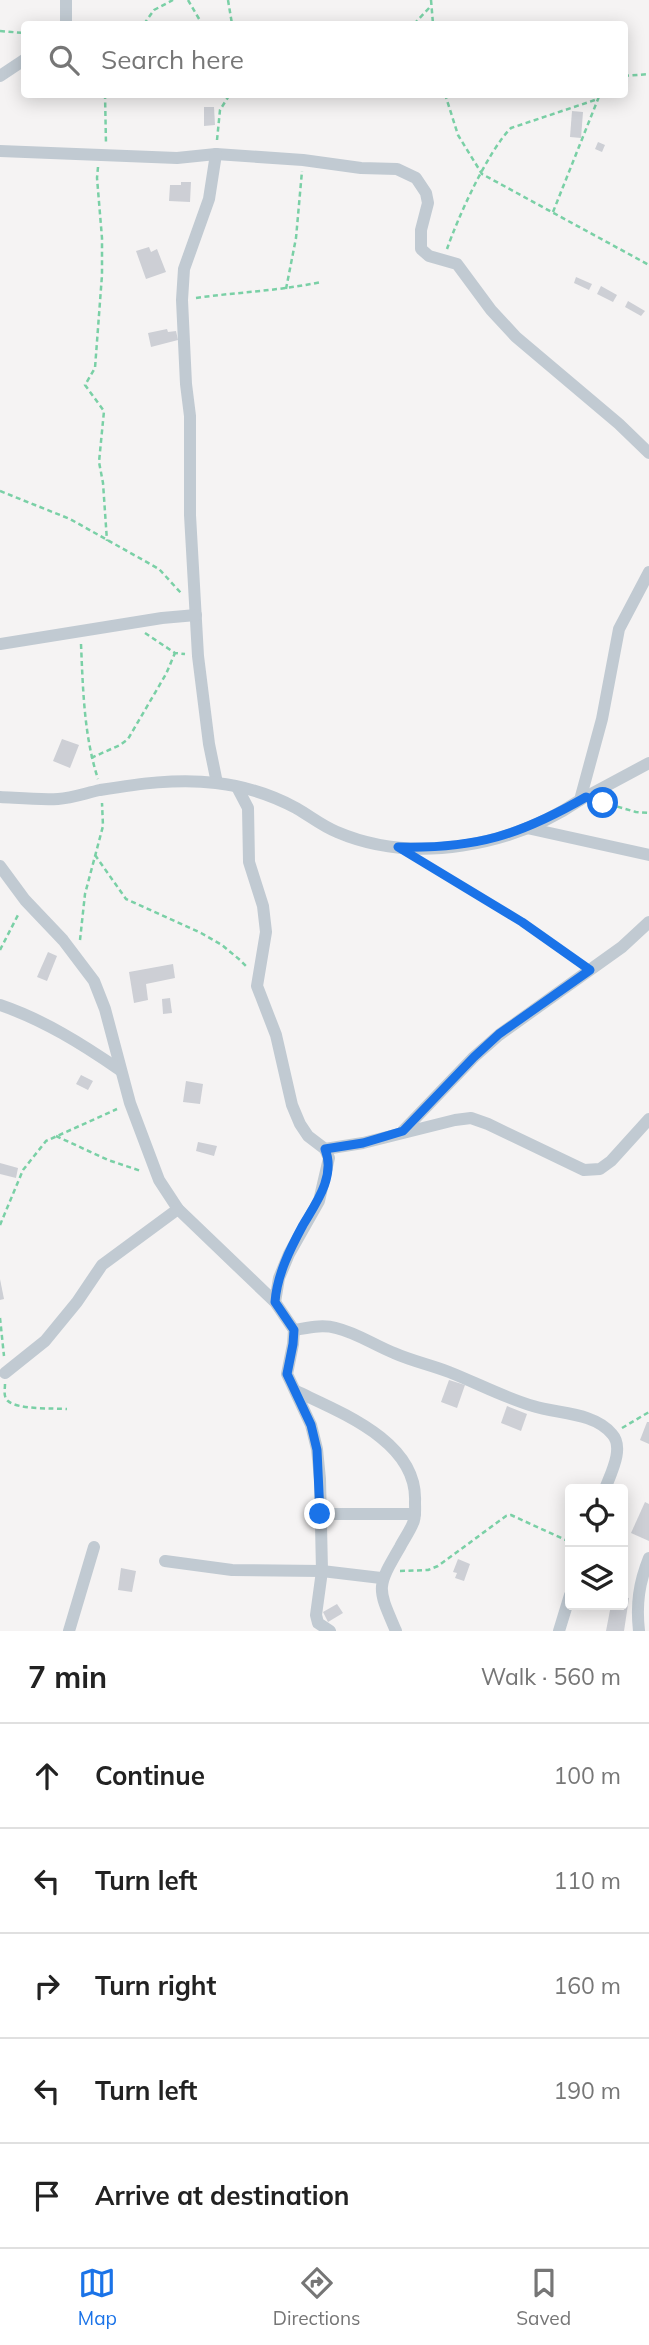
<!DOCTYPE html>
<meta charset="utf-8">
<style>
:root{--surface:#fff;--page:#f2f2f2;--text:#222;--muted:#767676;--line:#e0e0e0;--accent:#1a73e8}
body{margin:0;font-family:Mulish,sans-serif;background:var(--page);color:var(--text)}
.controls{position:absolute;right:21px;bottom:21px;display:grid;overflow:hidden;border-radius:7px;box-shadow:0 4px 18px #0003}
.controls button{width:63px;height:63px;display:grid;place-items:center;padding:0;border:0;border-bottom:2px solid var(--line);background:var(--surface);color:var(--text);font:35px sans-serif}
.stop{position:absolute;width:21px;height:21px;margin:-16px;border:5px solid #1a73e8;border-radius:50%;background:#fff}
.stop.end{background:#1a73e8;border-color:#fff;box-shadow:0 2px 7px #0008}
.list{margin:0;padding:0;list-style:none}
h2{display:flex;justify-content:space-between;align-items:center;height:91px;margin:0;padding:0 28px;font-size:30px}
h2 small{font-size:23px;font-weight:400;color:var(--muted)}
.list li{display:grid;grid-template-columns:46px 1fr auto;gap:21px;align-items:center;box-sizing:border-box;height:105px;padding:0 28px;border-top:2px solid var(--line)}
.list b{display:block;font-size:26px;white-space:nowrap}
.list em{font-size:23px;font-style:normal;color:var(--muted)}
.icon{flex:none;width:38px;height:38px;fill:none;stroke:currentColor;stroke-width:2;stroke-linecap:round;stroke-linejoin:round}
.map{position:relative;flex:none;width:649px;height:1631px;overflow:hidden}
.search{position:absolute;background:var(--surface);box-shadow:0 4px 18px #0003;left:21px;right:21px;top:21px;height:77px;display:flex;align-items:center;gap:18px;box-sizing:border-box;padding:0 24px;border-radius:7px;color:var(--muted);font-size:26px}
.sheet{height:616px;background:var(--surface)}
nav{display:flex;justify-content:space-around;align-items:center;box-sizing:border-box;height:98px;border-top:2px solid var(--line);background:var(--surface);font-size:19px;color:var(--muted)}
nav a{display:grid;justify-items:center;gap:4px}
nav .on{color:var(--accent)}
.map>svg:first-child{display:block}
</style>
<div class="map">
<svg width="649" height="1631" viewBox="0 0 649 1631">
<rect width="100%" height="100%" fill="#f5f3f3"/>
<g fill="#cdcfd5">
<polygon points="204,107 214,107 215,125 204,126"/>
<polygon points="572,111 583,112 581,138 570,137"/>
<polygon points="598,142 605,145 602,152 595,149"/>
<polygon points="181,182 191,182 190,202 169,201 170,185 181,185"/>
<polygon points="149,247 151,252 157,249 166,272 146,279 136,251"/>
<polygon points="576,277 592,284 589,290 574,283"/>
<polygon points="601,286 617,295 613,302 597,294"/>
<polygon points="628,301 645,311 641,316 625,307"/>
<polygon points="167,329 168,332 176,331 178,340 151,347 148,333"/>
<polygon points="62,739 79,745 70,768 53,761"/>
<polygon points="48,952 57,956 47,981 37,977"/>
<polygon points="173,964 175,978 146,984 148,1000 134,1003 129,972"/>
<polygon points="170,998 172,1013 163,1014 162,999"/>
<polygon points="81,1075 93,1081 88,1090 76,1084"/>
<polygon points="186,1081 203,1084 200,1104 183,1102"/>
<polygon points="198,1142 217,1146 214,1156 196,1151"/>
<polygon points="0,1163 18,1168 16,1178 0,1174"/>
<polygon points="0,1279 4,1299 0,1300"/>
<polygon points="449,1380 465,1385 457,1408 441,1402"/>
<polygon points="507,1406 527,1414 521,1431 501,1423"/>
<polygon points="647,1422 649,1422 649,1444 640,1440"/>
<polygon points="645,1502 649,1504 649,1541 631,1533"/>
<polygon points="458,1559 470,1564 464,1581 455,1578 457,1573 453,1572"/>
<polygon points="121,1568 136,1571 132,1592 118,1590"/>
<polygon points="623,1597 629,1598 624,1631 606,1631 611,1605 623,1605"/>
<polygon points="337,1604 343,1613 328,1622 323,1612"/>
</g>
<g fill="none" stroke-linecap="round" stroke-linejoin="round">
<g stroke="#7ad0a6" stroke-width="2.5" stroke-dasharray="5 3.5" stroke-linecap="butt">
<polyline points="188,0 202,24"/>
<polyline points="228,0 232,24"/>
<polyline points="431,0 433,24"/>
<polyline points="144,24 154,10 173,0"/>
<polyline points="414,24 431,6"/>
<polyline points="0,31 24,33"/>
<polyline points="624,76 649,74"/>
<polyline points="105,94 106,144"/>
<polyline points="445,94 458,135 482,174 649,265"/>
<polyline points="217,140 220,110 230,94"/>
<polyline points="98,167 97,178 102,238 102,275 95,368 85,385 104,411 99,462 103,483 107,541"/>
<polyline points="553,212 600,94"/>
<path d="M447,249C458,217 488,151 511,128L598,99"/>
<polyline points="286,289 296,238 302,171"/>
<path d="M196,298C238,292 279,291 321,282"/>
<polyline points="0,491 70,519 159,569 181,593"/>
<polyline points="145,633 175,653 185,654"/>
<path d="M81,644C83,690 84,736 98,779"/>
<polyline points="91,758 120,745 128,739 166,674 175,653"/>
<polyline points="601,802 636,812 649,813"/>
<polyline points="95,855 126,899 201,933 222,945 240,960 248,968"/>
<polyline points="422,862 522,922 578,962"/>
<polyline points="80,940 85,894 103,826 102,803"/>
<polyline points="0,950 19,913"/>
<polyline points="56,1136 108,1160 141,1171"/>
<polyline points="0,1225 23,1170 46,1141 117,1109"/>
<polyline points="0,1318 4,1356"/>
<path d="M5,1384C5,1390 3,1397 8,1401C18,1410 54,1408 67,1409"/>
<polyline points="622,1428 649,1412"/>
<polyline points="400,1571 428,1570 438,1566 506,1516 511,1515 570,1542"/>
</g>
<g stroke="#c1cad2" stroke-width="12">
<polyline points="66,24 66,0"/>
<polyline points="0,76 24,60"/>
<polyline points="0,151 177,158 216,154 303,160 361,168 397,169 416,178 426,193 428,203 421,230 421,249 429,256 457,264 491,310 516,337 619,424 649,453"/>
<polyline points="216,154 209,199 184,269 182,300 186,384 190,416 190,515 198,656 209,744 217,783"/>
<polyline points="0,644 162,618 196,615"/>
<polyline points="237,787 248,808 249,862 263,906 266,932 257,986 276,1035 292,1105 300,1124 308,1136 325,1149 329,1158 319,1201 289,1254 279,1278 275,1302"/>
<path d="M0,797C19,798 39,800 58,799C72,798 86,793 100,790C138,784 177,778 216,783C243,786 272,795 296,808C310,816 322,826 337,832C414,865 513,846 580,800L602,719L619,629L649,572"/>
<polyline points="580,800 649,763"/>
<polyline points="527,828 649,855"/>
<polyline points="0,866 25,900 63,940 94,981 105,1009 130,1103 159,1180 178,1209 275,1302 294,1330 293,1344 287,1374 311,1425 317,1449 320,1479 322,1571 316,1615 318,1623 330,1631"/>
<path d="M0,1005C44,1020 82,1044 120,1070"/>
<polyline points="403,1131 474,1057 499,1035 622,947 649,922"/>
<polyline points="325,1149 363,1143 455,1120 471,1118 488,1124 584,1170 600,1169 611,1161 649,1119"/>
<path d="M294,1330C307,1328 322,1324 336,1328C357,1333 374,1345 394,1353C412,1361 431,1365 449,1372C477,1383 505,1398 533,1406C558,1414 594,1412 612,1434C625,1448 610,1475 605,1489"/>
<polyline points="5,1373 45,1341 77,1302 102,1265 178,1209"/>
<path d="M296,1391C342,1413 418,1442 415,1502C415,1509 416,1517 413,1523C410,1531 404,1539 400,1547C376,1588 377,1587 396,1631"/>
<polyline points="320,1514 415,1514"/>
<polyline points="165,1561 232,1570 322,1571 381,1578"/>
<polyline points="69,1631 94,1547"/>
<polyline points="559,1631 570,1595"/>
<path d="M639,1631C636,1604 639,1583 649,1558"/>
</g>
</g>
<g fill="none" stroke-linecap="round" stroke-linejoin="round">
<path stroke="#1a73e8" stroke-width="9" d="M320,1514L317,1450L311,1425L287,1374L293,1344L294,1330L275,1302C277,1275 290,1249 303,1225C316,1203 336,1176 325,1149L363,1143L403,1131L474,1057L499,1034L590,970L522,922L398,847C476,849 520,835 586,797L603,803"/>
</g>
</svg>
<div class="controls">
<button><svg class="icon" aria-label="locate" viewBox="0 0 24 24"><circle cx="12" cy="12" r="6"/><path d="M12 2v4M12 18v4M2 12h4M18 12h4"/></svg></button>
<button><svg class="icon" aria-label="layers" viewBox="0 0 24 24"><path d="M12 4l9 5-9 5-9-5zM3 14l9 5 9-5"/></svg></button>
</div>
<div class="stop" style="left:603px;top:803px"></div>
<div class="stop end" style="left:320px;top:1514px"></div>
<div class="search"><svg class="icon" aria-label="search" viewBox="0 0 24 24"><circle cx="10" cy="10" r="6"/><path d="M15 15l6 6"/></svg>Search here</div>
</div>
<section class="sheet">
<h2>7 min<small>Walk · 560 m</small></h2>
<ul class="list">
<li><svg class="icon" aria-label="ahead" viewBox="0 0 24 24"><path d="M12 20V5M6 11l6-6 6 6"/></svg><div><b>Continue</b></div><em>100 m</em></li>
<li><svg class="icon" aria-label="left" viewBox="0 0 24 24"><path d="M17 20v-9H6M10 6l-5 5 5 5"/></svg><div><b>Turn left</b></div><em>110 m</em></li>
<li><svg class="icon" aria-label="right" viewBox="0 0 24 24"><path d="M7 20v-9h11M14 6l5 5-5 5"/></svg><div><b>Turn right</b></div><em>160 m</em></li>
<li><svg class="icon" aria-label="left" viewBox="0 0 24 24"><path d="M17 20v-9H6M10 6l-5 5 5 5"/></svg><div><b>Turn left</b></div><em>190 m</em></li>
<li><svg class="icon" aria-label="arrive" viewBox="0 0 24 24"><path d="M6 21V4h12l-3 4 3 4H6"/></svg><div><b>Arrive at destination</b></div></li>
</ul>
</section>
<nav>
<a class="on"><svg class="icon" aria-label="map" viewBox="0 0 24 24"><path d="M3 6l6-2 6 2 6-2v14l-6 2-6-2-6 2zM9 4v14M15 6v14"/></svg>Map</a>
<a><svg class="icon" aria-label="directions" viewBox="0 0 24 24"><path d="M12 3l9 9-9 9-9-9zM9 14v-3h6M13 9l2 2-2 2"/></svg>Directions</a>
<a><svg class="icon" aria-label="saved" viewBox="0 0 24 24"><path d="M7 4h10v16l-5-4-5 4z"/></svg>Saved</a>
</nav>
